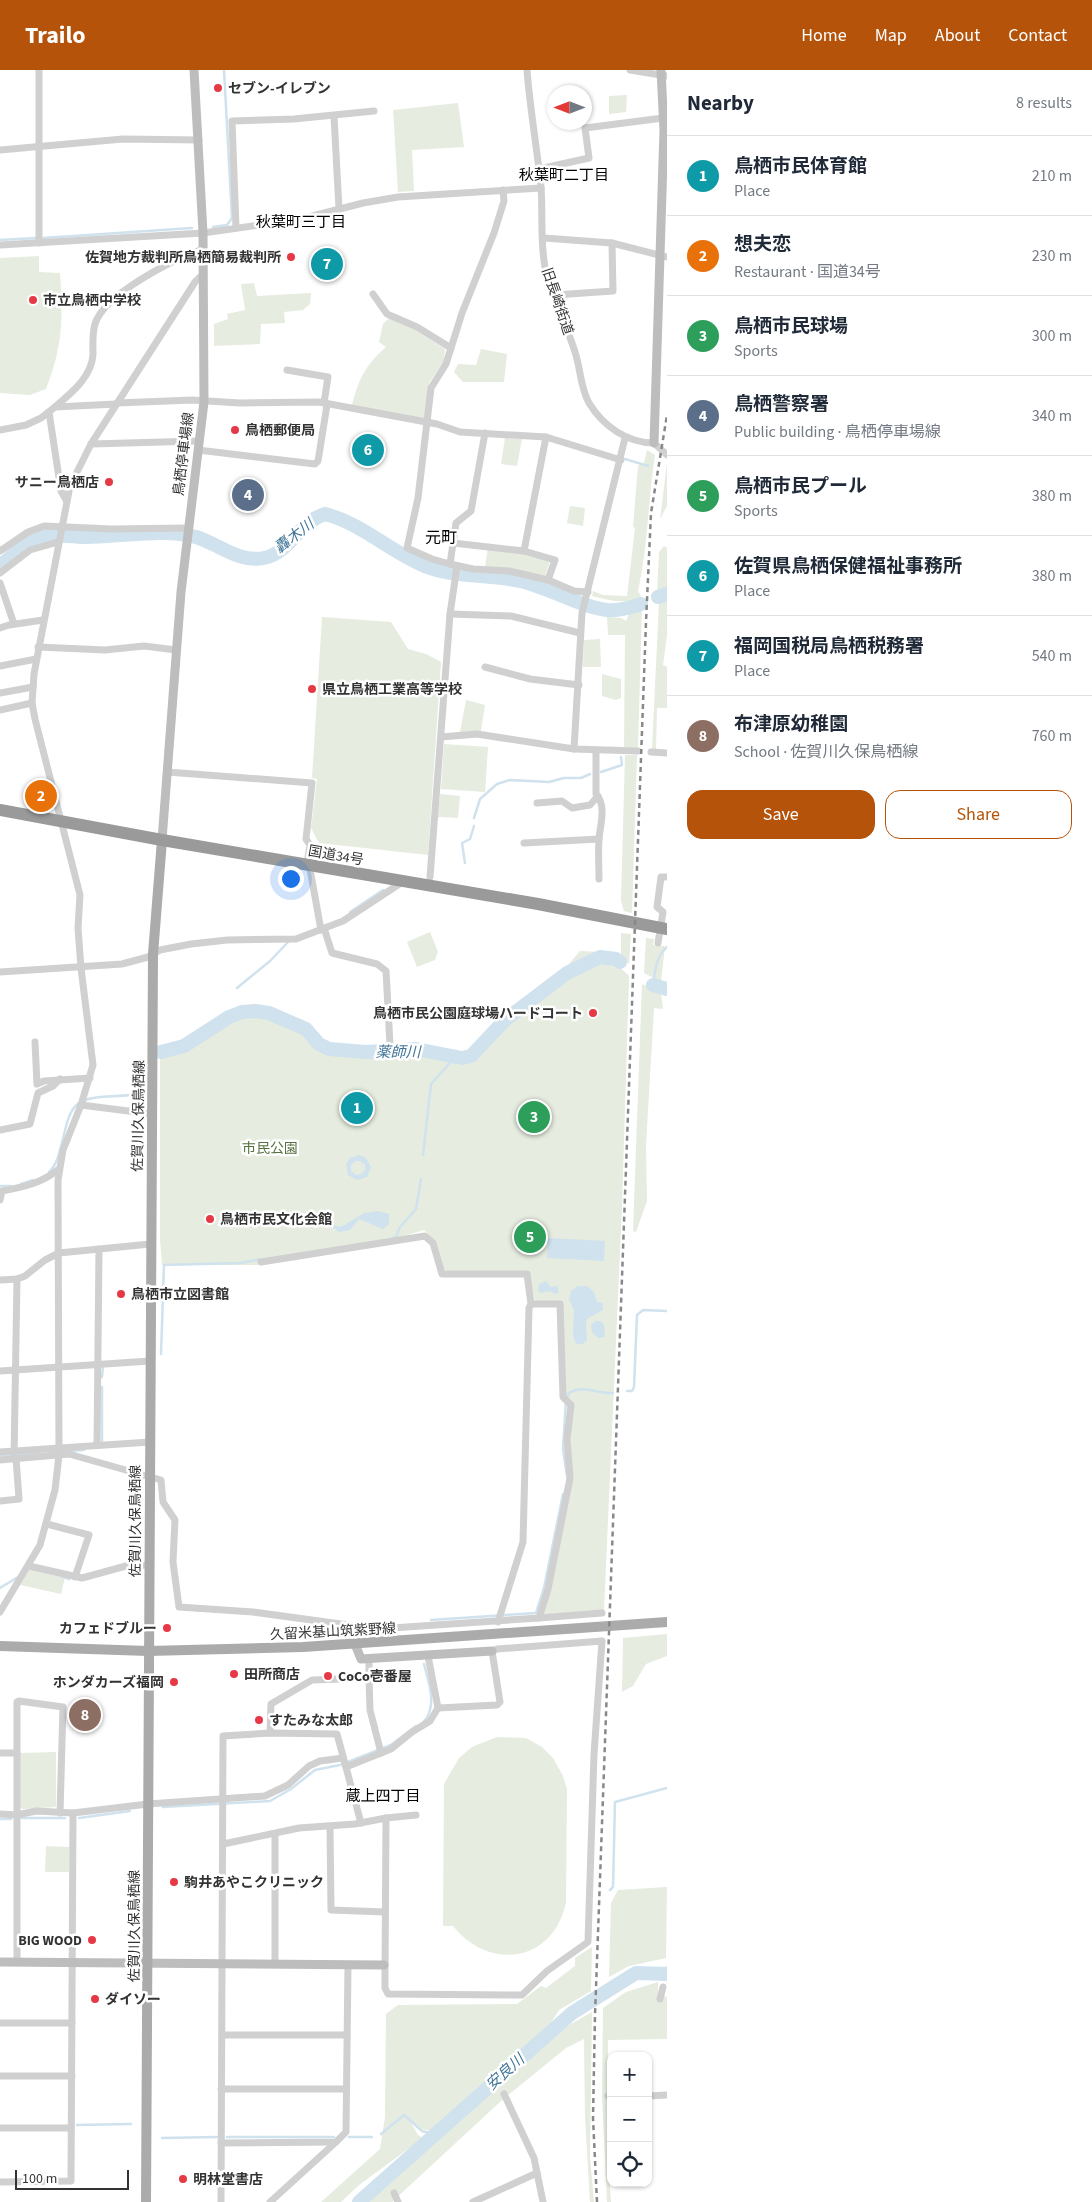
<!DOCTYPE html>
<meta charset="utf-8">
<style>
:root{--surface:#fff;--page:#f2f2f3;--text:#1f2937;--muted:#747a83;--line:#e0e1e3;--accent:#b45309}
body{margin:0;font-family:"Source Sans 3","Noto Sans JP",sans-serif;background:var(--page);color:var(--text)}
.controls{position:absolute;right:15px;bottom:15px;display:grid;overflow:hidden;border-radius:10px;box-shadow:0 1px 4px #0004}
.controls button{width:45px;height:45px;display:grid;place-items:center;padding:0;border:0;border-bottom:1px solid var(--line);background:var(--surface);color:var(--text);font:25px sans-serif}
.compass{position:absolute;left:547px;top:15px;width:45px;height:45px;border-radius:50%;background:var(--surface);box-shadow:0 1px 4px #0004;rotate:270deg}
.scale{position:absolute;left:15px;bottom:12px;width:114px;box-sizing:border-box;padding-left:5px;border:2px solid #333;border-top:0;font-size:14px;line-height:18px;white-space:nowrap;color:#333;-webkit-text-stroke:4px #fff;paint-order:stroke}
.you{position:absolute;left:290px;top:808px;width:18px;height:18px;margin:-12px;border:4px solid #fff;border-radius:50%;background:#1a73e8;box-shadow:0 0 0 8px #1a73e833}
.badge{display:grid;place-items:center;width:32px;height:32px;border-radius:50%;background:var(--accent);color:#fff;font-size:16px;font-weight:700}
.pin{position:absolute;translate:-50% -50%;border:2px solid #fff;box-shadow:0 1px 5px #0006}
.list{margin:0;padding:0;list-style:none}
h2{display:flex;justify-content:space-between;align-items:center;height:65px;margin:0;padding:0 20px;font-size:21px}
h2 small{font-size:16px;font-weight:400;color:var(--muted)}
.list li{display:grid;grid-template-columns:32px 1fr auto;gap:15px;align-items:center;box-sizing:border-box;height:80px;padding:0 20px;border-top:1px solid var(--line)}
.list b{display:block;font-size:19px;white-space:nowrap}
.list p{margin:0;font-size:16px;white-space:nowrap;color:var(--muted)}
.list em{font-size:16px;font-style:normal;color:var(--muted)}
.actions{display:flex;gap:10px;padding:15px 20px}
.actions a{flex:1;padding:11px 0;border:1px solid var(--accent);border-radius:15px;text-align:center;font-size:18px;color:var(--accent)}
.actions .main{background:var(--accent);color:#fff}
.icon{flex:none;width:28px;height:28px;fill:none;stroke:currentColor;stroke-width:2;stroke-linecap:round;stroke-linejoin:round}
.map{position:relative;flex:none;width:667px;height:2132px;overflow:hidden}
header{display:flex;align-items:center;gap:30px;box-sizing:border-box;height:70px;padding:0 25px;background:var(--accent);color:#fff}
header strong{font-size:24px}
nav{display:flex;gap:28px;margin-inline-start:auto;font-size:18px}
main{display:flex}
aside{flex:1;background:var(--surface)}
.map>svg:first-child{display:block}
</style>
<header>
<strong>Trailo</strong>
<nav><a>Home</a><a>Map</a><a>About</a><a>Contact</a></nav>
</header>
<main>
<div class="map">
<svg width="667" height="2132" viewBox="0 0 667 2132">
<rect width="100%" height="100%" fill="#fff"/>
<g fill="#e6ecdf">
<polygon points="627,25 626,42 609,44 609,26"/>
<polygon points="458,33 464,77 412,80 414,121 398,122 393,40"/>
<path d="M39,186V202L60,203C63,250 63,275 46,319L30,325L0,323V188Z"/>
<polygon points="254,213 257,226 311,223 310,234 303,240 284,242 285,253 261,254 260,274 214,276 214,254 228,249 227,244 245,240 241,214"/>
<path d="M389,248L415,260L445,279L444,291L429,313L426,349L352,335C359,308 365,296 386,277L379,272L383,254Z"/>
<polygon points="481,279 507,284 504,312 463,312 454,302 458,294 476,295"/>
<polygon points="505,368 522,369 517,396 501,394"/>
<path d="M647,380L655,385C648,430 648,476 638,521L642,528C625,534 610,531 592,526L593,521L603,525L627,526L635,458L633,457L638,396L644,393Z"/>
<polygon points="667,393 667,436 660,449"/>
<polygon points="570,436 585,438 583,456 567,453"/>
<polygon points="664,476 667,478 667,519 657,524 659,482"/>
<polygon points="488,478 525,483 550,491 545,507 485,497"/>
<polygon points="667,529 667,565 663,595 667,597 667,638 657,638 656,679 652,679 659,532"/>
<polygon points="642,537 638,678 624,677 625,565 608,565 607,547 621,548 626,551 630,541"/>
<polygon points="322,547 391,552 408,579 426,584 441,592 428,785 319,773 311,758 317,709 312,708"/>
<polygon points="600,569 601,597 583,597 584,570"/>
<polygon points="602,604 621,609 621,628 616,630 602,626"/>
<polygon points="466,630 485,635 481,661 460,662"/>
<polygon points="444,674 488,677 485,722 441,719"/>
<polygon points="625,685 637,685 632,843 624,841 621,831"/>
<polygon points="440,724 460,726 458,748 438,747"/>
<polygon points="430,862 438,882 435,890 417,897 407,872"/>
<polygon points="621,863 631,864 629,894 621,887"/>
<polygon points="646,868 654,869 653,875 665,876 661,912 644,903"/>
<polygon points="580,881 600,882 563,901"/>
<path d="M600,891C613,891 620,897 629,906L622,1137L604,1540L542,1545L573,1407L569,1377L573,1334L565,1324L562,1231L535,1232L529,1202H450L443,1199L436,1171L424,1160L387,1171L258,1190V1195H162L160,1169V985L187,977L237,948L256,942L267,944L301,960L319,980L330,984L408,982L464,990L473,987L510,950L562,910Z"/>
<polygon points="642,914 661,923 663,939 654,938 646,1075 647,1131 636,1162 633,1161"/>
<polygon points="29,1500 46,1500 65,1507 61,1524 20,1515"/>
<polygon points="667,1564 667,1586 646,1594 633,1616 622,1622 623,1568"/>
<path d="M497,1667L526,1668L542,1677L553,1688L563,1706L567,1719L566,1832C554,1892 490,1902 453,1856H443L444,1714L459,1688L472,1677Z"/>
<polygon points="56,1682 56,1737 22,1739 20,1737 20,1683"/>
<polygon points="46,1776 69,1777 69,1802 45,1802"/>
<polygon points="667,1817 666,1888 629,1896 609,1907 611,1833 618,1820"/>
<polygon points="592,1877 591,1921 559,1940 548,1957 431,2061 422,2059 409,2049 418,2065 423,2068 359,2115 341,2132 321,2132 380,2079 385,2047 386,1944 398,1935 517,1934 541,1916 546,1918 575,1896 575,1888"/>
<polygon points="658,1912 658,1924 667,1927 667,1969 608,1970 608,2086 611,2132 607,2132 602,2027 603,1938 626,1922"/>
<polygon points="592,1942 590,2087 594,2132 590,2132 585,2048 584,1969 566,1978 501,2031 392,2132 366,2132 569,1955"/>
</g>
<g fill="#cfe2ee" fill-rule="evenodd">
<path d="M360,1085L366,1088L371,1097L367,1107L357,1110L348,1105L346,1094L350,1088ZM355,1091H360L365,1095V1100L361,1104L356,1105L351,1101V1095Z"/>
<path d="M378,1141L389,1144V1154L383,1159L359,1149L350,1160L339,1162L327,1152L313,1154L308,1148L313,1143C326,1143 330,1156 341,1157L364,1143Z"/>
<polygon points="548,1168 605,1171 604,1191 547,1188"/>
<polygon points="546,1211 551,1217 557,1216 559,1222 555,1224 550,1221 540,1223 538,1220 539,1214"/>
<polygon points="578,1216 587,1216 594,1222 597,1232 603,1233 603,1240 588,1248 586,1252 587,1271 582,1274 576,1274 573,1265 574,1241 569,1229 571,1221"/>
<polygon points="595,1251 600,1251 604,1255 605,1267 598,1268 592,1262 591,1255"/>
</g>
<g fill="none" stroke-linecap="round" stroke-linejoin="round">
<g stroke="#cfe2ee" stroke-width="2.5">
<polyline points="213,157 227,155 232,148 224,0"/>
<polyline points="43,168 192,158"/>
<polyline points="0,170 36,168"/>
<polyline points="625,389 648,396"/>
<polyline points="601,702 622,695 621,687"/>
<polyline points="474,748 480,729 497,714 510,710 549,712 564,708 581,708 590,704"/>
<polyline points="465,793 462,773 470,769 474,756"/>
<polyline points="350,842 383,820"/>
<path d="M653,915C655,901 656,886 667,877"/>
<polyline points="237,918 270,891 289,871"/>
<polyline points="423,1085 431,1014 456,986"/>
<path d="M49,1102C66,1087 61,1041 81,1032C96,1024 118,1028 135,1024L140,1017"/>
<polyline points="21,1114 33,1110"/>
<polyline points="0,1116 11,1116"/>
<polyline points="392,1168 396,1167 400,1157 416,1139 421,1109"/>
<polyline points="161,1284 164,1195 241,1193 261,1189"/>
<polyline points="102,1307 103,1297"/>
<polyline points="102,1317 102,1372"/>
<polyline points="627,1321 632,1321 634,1317 637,1245 643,1240 667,1241"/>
<polyline points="70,1381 84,1380"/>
<polyline points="19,1384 40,1383"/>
<polyline points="0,1386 12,1385"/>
<path d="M567,1406L563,1379L566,1330L569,1323C584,1314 596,1324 613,1323"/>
<polyline points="61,1506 69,1509"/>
<polyline points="0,1518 18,1507"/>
<polyline points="431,1550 536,1543 544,1518 563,1424"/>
<path d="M423,1653C438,1636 429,1614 424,1594"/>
<polyline points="163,1737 270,1731 291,1719 315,1700 340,1695 391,1675 416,1656"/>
<polyline points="22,1748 65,1748"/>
<polyline points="79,1748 130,1741"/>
<polyline points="0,1749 11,1749"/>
<polyline points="610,1820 613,1817 615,1732 667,1718"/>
<polyline points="663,1903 667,1897"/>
<polyline points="77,2055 131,2054"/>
<polyline points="381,2064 404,2045 422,2061 437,2065"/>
<polyline points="227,2067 334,2067"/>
<polyline points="349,2067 372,2067"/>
<polyline points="162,2068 217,2067"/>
</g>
<g stroke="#cfe2ee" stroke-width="14">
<path d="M0,496C14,484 29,468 48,466C60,464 74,467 86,467C118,467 167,458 196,467C219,474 238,493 264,488C291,482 300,451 325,444C364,454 392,484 430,498C459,508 490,504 520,511C550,518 578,536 607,540C620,541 630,538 641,534"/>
<polyline points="658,527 667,524"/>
<polyline points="653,915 667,919"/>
<polyline points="161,982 184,976 229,947 242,942 255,941 269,943 306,959 319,974 329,979 366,982 416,979 462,988 471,986 505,950 567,903 600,887 616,889 620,892"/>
<polyline points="359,2132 572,1943 636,1903 667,1904"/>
</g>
<g stroke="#d0d0d0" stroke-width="7">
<polyline points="39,0 39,173"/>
<path d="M527,0C530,39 537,78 541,117C543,143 540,171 545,197C550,223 567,256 575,282C581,300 580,317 589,333C603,356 627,373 654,373L667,385"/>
<polyline points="630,0 667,6"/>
<polyline points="334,46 339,139"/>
<polyline points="0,80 123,69 199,70"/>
<polyline points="539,99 589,88 585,58 663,48"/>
<polyline points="236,158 232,51 294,49 374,41"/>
<polyline points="544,168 612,173 667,187"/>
<polyline points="0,175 203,163 301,149 363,133 398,127 541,118"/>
<polyline points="373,224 387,244 417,257 451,278"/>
<polyline points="555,225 613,221 612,173"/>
<polyline points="287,300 328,307 324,333"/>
<polyline points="117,333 192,330 240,333 319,332 437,354 460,362 546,367 621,390"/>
<path d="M55,337C71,323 91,308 93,285C93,275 92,264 95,254C104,224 174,189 203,179"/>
<polyline points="49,342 61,421 66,430"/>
<polyline points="0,360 26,355 41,348 55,337 116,334"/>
<polyline points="485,363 471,441 456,453 450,494 473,499 509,501 548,510 574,521 588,522"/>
<polyline points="91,374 199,371"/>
<polyline points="198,380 315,394 318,391 327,335"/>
<polyline points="453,473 524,481 555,490 548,510"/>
<polyline points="0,481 28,462 44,456 112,459 188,458"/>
<polyline points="524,481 546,367"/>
<polyline points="450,494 432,489 407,478 418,428 431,318 446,294 462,243 494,163 504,131 503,120"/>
<polyline points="0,503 30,480 58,472"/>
<polyline points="0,513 14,554"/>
<polyline points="450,544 511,546 580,563"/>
<polyline points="0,558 9,555 43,550"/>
<polyline points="38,577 105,580 144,576 176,580"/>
<polyline points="0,596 36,589"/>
<polyline points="485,597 530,609 579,615"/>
<polyline points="0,623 33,617"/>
<polyline points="0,640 32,633"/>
<polyline points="441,667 477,664 574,679 638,681"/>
<polyline points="574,679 582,543 625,368"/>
<path d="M596,680V724C607,736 600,755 599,769C598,782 599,796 599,809"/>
<polyline points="651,682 667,683"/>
<polyline points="167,702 312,713 306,769 310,775 308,788 321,860"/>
<polyline points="537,733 562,731 572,738 590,735 598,726"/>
<polyline points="524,773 599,769"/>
<polyline points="430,807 450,544 457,496"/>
<polyline points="324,858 332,883 377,894 386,901 390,975"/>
<polyline points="658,873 663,842 657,837 661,807 667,807"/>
<polyline points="0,902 122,894 148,887 160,880 191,874 227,870 296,869 343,851 404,811"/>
<polyline points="35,972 37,1014 44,1011 90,1008"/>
<polyline points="81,1035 152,1044"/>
<polyline points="0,1060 30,1054 38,1023 53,1016 60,1009"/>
<path d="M0,1130L2,1121C24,1117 42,1113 59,1099"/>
<polyline points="261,1192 425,1166 433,1173 442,1204 527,1204 531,1234 529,1238 523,1472 498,1552"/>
<polyline points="0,1210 17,1209 25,1206 45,1190 59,1183 150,1174"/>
<polyline points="0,1301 150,1291"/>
<polyline points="97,1375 99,1179"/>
<polyline points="0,1382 150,1372"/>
<polyline points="14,1389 17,1209"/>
<polyline points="0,1390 69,1384 161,1410 163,1432 175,1450 173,1492 179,1537 253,1542 377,1559 539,1548 548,1519 570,1408 567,1369 571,1335 563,1327 560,1234 531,1234"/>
<polyline points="0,1431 19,1429 16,1388"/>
<polyline points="47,1454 89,1465 75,1507"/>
<polyline points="29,1496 82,1508 126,1496 149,1495"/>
<polyline points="0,1542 40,1475 55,1420 59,1385 58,1110 63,1080 81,1035 93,995 81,898 78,858 80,825 35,649 32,633 34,604 70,416 91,374 195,212 203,204"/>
<polyline points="539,1548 602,1543"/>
<polyline points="369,1608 370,1640 381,1683"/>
<polyline points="270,1663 271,1634 312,1610 369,1608 369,1590"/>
<polyline points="0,1683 17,1683"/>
<polyline points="346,1697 391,1679 412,1662 430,1651 438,1638"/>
<polyline points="0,1744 17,1745 36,1741 73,1743 148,1734 265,1726 288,1715 309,1696 320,1691 343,1688"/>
<polyline points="386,1748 416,1745"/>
<polyline points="330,1757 331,1840 385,1842"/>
<polyline points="223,1774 299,1758 355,1754 386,1748 385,1904 385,1918 388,1924 522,1925 547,1901 588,1872 594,1684 602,1571 497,1579 492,1581 500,1632 497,1635 438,1638 428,1586"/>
<polyline points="17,1892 17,1632 19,1631 63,1637 60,1743"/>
<polyline points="275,1894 275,1764"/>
<polyline points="660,1929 663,1917"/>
<polyline points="0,1953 72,1953"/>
<polyline points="222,1965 347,1965"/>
<polyline points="0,2006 72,2006"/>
<polyline points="221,2019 346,2019"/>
<polyline points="504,2024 534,2088 543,2132"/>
<polyline points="608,2026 611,2026"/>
<polyline points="648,2026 667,2025"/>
<polyline points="0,2058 71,2058"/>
<polyline points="221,2073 336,2072 346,2062 348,1895"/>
<polyline points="0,2112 71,2111 73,1743"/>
<polyline points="394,2123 398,2132"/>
<polyline points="221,2132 223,1666 270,1663 337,1664 361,1753"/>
<polyline points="270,2132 336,2072"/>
<polyline points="473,2132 537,2103"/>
</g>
<g stroke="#bdbdbd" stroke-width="9">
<polyline points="654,373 664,60 661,0"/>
<polyline points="162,770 181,522 204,332 203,163 194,0"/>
<polyline points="355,1574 361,1589 492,1581"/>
<polyline points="0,1892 384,1895"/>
</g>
<g stroke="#ababab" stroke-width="10">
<polyline points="0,1576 148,1581 303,1577 667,1552"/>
<polyline points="146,2132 153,884 162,770"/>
</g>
<polyline stroke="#9a9a9a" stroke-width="12" points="0,740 162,770 538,834 667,859"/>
<polyline stroke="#888" stroke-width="2.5" stroke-dasharray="5 4" stroke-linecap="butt" points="597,2132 593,2048 595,1945 646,552 651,443 667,345"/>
</g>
<g fill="#e63946" stroke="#fff" stroke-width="2">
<circle cx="218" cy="18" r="5"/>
<circle cx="291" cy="187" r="5"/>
<circle cx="33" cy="230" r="5"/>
<circle cx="235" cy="360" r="5"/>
<circle cx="109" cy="412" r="5"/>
<circle cx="312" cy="619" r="5"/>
<circle cx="593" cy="943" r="5"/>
<circle cx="210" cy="1149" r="5"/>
<circle cx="121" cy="1224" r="5"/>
<circle cx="167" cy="1558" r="5"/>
<circle cx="234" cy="1604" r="5"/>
<circle cx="328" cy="1606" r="5"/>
<circle cx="174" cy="1612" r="5"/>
<circle cx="259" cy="1650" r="5"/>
<circle cx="174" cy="1812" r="5"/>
<circle cx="92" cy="1870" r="5"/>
<circle cx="95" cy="1929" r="5"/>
<circle cx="183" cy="2109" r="5"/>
</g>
<g text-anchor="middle" stroke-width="5" stroke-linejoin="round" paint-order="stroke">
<g font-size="14" font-weight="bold" fill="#333" stroke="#fff" text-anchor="start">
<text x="228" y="23">セブン-イレブン</text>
<text x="281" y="192" text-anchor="end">佐賀地方裁判所鳥栖簡易裁判所</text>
<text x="43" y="235">市立鳥栖中学校</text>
<text x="245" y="365">鳥栖郵便局</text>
<text x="99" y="417" text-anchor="end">サニー鳥栖店</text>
<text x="322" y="624">県立鳥栖工業高等学校</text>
<text x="583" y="948" text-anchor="end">鳥栖市民公園庭球場ハードコート</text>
<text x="220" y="1154">鳥栖市民文化会館</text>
<text x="131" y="1229">鳥栖市立図書館</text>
<text x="157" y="1563" text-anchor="end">カフェドブルー</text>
<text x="244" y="1609">田所商店</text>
<text x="338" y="1611">CoCo壱番屋</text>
<text x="164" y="1617" text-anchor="end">ホンダカーズ福岡</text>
<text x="269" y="1655">すたみな太郎</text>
<text x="184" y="1817">駒井あやこクリニック</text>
<text x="82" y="1875" text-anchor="end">BIG WOOD</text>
<text x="105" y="1934">ダイソー</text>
<text x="193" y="2114">明林堂書店</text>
</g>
<g font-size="14" fill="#333" stroke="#fff">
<text transform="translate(558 231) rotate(71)" y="5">旧長崎街道</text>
<text transform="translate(183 384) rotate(-83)" y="5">鳥栖停車場線</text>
<text transform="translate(336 785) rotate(10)" y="5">国道34号</text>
<text transform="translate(138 1046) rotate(-89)" y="5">佐賀川久保鳥栖線</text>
<text transform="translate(135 1451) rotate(-90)" y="5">佐賀川久保鳥栖線</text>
<text transform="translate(333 1561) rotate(-3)" y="5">久留米基山筑紫野線</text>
<text transform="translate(134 1856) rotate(-90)" y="5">佐賀川久保鳥栖線</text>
</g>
<g font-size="14" fill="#56703f" stroke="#fff">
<text x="270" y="1083">市民公園</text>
</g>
<g font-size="15" fill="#000" stroke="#fff">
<text x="564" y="110">秋葉町二丁目</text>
<text x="301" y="157">秋葉町三丁目</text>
<text x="383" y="1731">蔵上四丁目</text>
</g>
<g font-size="15" font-style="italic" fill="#3f7597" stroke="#fff">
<text transform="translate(294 466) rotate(-38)" y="5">轟木川</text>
<text x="398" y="987">薬師川</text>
<text transform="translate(505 2002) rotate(-42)" y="5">安良川</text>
</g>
<g font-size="16" fill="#000" stroke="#fff">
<text x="441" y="473">元町</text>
</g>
</g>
</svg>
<div class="controls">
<button>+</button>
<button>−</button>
<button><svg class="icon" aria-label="locate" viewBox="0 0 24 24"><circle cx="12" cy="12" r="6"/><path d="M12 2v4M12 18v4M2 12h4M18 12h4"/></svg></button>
</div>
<svg class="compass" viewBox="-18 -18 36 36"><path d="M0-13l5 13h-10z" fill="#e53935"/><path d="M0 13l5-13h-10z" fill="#747a83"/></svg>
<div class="scale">100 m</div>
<div class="you"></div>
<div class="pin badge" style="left:357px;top:1038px;background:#0f9aa8">1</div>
<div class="pin badge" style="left:41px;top:726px;background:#e8710a">2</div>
<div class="pin badge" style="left:534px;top:1047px;background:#2e9e5b">3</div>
<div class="pin badge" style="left:248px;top:425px;background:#5c6f8a">4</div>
<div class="pin badge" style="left:530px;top:1167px;background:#2e9e5b">5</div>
<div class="pin badge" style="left:368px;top:380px;background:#0f9aa8">6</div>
<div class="pin badge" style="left:327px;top:194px;background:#0f9aa8">7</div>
<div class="pin badge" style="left:85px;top:1645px;background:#8d6e63">8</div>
</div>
<aside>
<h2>Nearby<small>8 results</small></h2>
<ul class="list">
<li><span class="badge" style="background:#0f9aa8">1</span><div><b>鳥栖市民体育館</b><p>Place</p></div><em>210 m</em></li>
<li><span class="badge" style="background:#e8710a">2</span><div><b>想夫恋</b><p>Restaurant · 国道34号</p></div><em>230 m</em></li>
<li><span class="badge" style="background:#2e9e5b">3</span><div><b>鳥栖市民球場</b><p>Sports</p></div><em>300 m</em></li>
<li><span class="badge" style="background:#5c6f8a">4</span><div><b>鳥栖警察署</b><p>Public building · 鳥栖停車場線</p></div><em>340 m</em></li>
<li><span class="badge" style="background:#2e9e5b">5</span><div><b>鳥栖市民プール</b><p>Sports</p></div><em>380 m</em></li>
<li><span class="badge" style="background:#0f9aa8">6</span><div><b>佐賀県鳥栖保健福祉事務所</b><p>Place</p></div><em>380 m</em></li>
<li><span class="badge" style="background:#0f9aa8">7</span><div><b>福岡国税局鳥栖税務署</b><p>Place</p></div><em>540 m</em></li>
<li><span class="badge" style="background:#8d6e63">8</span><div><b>布津原幼稚園</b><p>School · 佐賀川久保鳥栖線</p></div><em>760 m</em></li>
</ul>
<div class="actions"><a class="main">Save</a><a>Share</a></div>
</aside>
</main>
